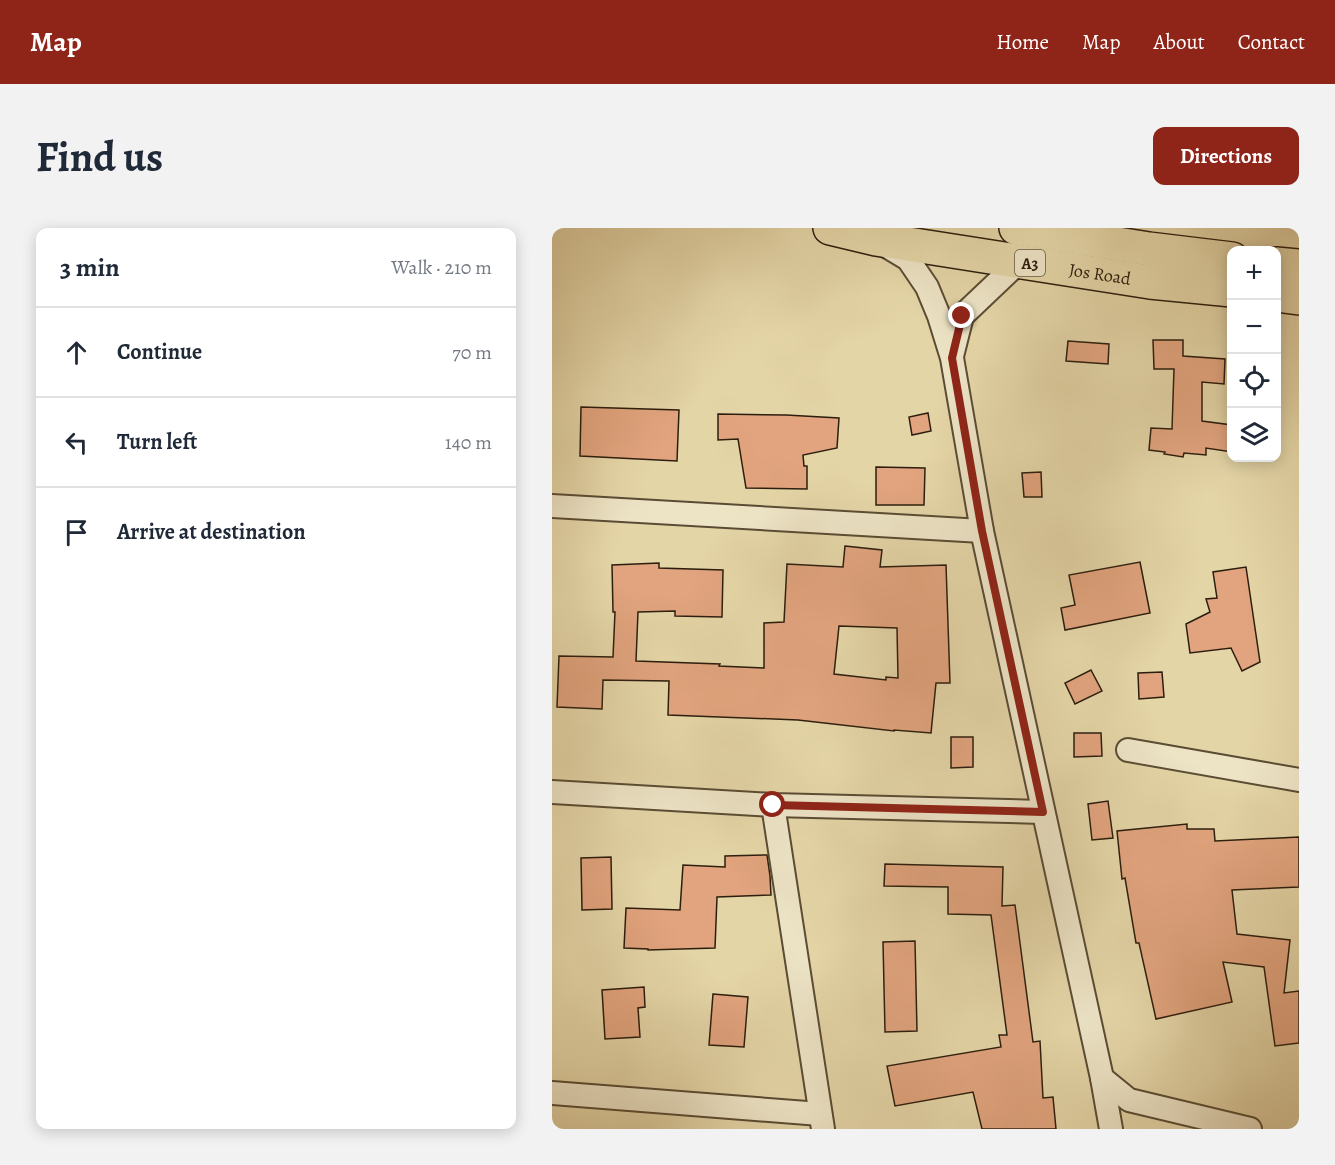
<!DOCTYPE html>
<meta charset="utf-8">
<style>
:root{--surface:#fff;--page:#f2f2f3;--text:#1f2937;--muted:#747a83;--line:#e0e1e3;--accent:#8f2418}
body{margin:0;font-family:Alegreya,serif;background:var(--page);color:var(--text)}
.controls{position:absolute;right:18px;top:18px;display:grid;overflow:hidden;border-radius:12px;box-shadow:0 3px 15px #0003}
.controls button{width:54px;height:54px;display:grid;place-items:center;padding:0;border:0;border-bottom:2px solid var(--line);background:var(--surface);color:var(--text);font:30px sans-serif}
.stop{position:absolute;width:18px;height:18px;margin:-14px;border:4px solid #8f2418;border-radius:50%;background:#fff}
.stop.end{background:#8f2418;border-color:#fff;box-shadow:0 2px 6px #0008}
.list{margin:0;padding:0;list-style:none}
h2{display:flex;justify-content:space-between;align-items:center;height:78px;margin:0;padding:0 24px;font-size:26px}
h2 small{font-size:20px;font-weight:400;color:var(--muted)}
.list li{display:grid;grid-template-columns:39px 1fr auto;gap:18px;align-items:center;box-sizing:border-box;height:90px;padding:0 24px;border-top:2px solid var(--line)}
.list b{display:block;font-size:22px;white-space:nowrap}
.list em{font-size:20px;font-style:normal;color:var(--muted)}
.icon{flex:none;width:33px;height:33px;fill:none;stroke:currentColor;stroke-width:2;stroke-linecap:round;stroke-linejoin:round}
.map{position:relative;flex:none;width:747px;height:901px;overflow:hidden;border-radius:12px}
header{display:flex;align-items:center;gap:36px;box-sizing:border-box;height:84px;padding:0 30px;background:var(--accent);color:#fff}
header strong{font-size:28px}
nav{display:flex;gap:33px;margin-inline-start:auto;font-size:21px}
.intro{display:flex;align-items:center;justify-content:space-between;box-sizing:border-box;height:144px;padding:0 36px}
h1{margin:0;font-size:42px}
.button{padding:15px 27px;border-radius:12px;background:var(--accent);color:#fff;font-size:21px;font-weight:700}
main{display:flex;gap:36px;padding:0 36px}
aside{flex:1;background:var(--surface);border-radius:12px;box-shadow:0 3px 15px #0003}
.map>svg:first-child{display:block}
</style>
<header>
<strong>Map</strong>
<nav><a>Home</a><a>Map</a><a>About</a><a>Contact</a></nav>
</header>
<div class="intro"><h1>Find us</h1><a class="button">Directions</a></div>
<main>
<aside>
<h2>3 min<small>Walk · 210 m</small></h2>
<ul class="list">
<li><svg class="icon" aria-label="ahead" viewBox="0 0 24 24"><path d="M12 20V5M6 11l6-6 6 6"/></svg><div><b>Continue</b></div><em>70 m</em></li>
<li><svg class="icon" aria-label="left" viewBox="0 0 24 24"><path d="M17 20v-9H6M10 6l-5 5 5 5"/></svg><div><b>Turn left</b></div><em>140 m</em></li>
<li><svg class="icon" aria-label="arrive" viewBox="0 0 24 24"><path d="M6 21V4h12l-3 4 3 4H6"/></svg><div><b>Arrive at destination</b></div></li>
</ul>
</aside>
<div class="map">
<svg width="747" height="901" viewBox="0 0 747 901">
<rect width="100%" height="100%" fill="#e4d5a7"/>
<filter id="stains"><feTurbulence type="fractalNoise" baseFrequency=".00333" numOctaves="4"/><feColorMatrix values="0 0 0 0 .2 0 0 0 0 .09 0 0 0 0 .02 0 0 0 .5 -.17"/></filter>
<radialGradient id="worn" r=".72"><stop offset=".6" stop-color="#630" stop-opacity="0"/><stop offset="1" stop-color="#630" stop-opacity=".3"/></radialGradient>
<g fill="#e1a47e" stroke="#2c1e0e" stroke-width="1.5" fill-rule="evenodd">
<polygon points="601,112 631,112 631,128 673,131 672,156 650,154 650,193 680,197 680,224 654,220 654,227 632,225 631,229 612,226 613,224 597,222 599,200 620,201 622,141 602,141"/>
<polygon points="516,113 557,116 556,136 514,133"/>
<polygon points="29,179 127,182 125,233 28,228"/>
<polygon points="376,185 379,203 360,207 357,189"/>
<polygon points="166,186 234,187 287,190 285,220 251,227 252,238 255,238 255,261 194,260 186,211 166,212"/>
<polygon points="324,239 373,240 372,277 324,277"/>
<polygon points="489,244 490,269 472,269 470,245"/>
<path d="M293,318L330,322L328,339L394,337L398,455H384L379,505L342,502V503L246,492L116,487L117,453L51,452L50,481L5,479L7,428L61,429L63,384H61L60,337L107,335V340L171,342L170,389L123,388V383L86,384L84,433L168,436L167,438L212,440V395L232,394L235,336L291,339ZM287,398L345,400L346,450L334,449V452L282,446Z"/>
<polygon points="588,334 598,385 513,402 509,380 523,377 517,347"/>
<polygon points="694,339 708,434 690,443 679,420 638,425 634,396 658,384 654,371 665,370 661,344"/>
<polygon points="539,442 550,463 523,476 513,455"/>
<polygon points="610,444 612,469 587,471 586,445"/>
<polygon points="522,505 549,505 550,528 522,529"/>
<polygon points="399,509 421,509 421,539 399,540"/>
<polygon points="556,573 561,610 540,612 536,576"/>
<polygon points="635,596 635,601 662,601 663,613 747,609 747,659 680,662 685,706 738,712 732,765 747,763 747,815 723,818 712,739 671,734 680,774 604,791 587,715 584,715 573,650 570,651 565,603"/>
<polygon points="215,627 218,648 219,667 165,669 163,720 96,722 96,721 72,720 74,680 128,682 131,637 173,639 173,628"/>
<polygon points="59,629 60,681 30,682 29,630"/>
<polygon points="333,636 451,639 450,678 463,677 481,814 488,813 491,870 501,869 504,901 430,901 421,864 343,878 335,838 449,819 447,807 455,807 439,687 396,686 396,659 332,658"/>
<polygon points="363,713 365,803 333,804 331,714"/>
<polygon points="92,759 93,779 86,780 88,809 53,811 50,762"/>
<polygon points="161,766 196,769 192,819 157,817"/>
</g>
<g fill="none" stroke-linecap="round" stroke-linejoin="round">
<defs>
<g id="minor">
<polyline points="331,16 356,31 375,59 387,88 400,130 430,303 550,850 559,901"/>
<polyline points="400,128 410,88 468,33"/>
<polyline points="0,278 430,303"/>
<polyline points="576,522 747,552"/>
<polyline points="0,564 221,577 491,584"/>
<polyline points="221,577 271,901"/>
<polyline points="550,850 577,872 698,901"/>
<polyline points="0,865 268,886"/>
</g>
<g id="trunk">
<path id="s1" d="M278,0L324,11L598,54L680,62"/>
<polyline points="464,0 597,21 680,31"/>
<polyline points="724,36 747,38"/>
<polyline points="724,67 747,70"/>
</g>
</defs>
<use href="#minor" stroke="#5a4c34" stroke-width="26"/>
<use href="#trunk" stroke="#2c1e0e" stroke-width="36"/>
<use href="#minor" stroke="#ede4c6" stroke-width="22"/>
<use href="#trunk" stroke="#e4d5a7" stroke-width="33"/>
</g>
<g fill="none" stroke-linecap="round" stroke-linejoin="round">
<polyline stroke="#8f2418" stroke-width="8" points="221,577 491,584 430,303 400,130 410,88"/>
</g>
<g text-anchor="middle" stroke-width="4.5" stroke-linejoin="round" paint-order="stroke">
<rect fill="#ede4c6" stroke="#665945" stroke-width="1.5" x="463" y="22" width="30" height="26" rx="4.5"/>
<g font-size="16" font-weight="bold" fill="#2c1e0e">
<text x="478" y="41">A3</text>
</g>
<g font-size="18" fill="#2c1e0e" stroke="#ede4c6">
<text dy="6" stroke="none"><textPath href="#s1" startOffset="274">Jos Road</textPath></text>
</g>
</g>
<rect width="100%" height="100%" filter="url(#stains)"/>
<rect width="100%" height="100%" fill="url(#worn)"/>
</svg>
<div class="controls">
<button>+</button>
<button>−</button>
<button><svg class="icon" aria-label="locate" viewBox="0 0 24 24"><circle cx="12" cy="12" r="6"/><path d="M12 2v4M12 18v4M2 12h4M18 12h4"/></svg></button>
<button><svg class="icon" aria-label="layers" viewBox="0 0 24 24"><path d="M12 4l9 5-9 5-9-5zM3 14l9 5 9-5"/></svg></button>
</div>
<div class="stop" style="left:221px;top:577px"></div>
<div class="stop end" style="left:410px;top:88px"></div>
</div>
</main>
